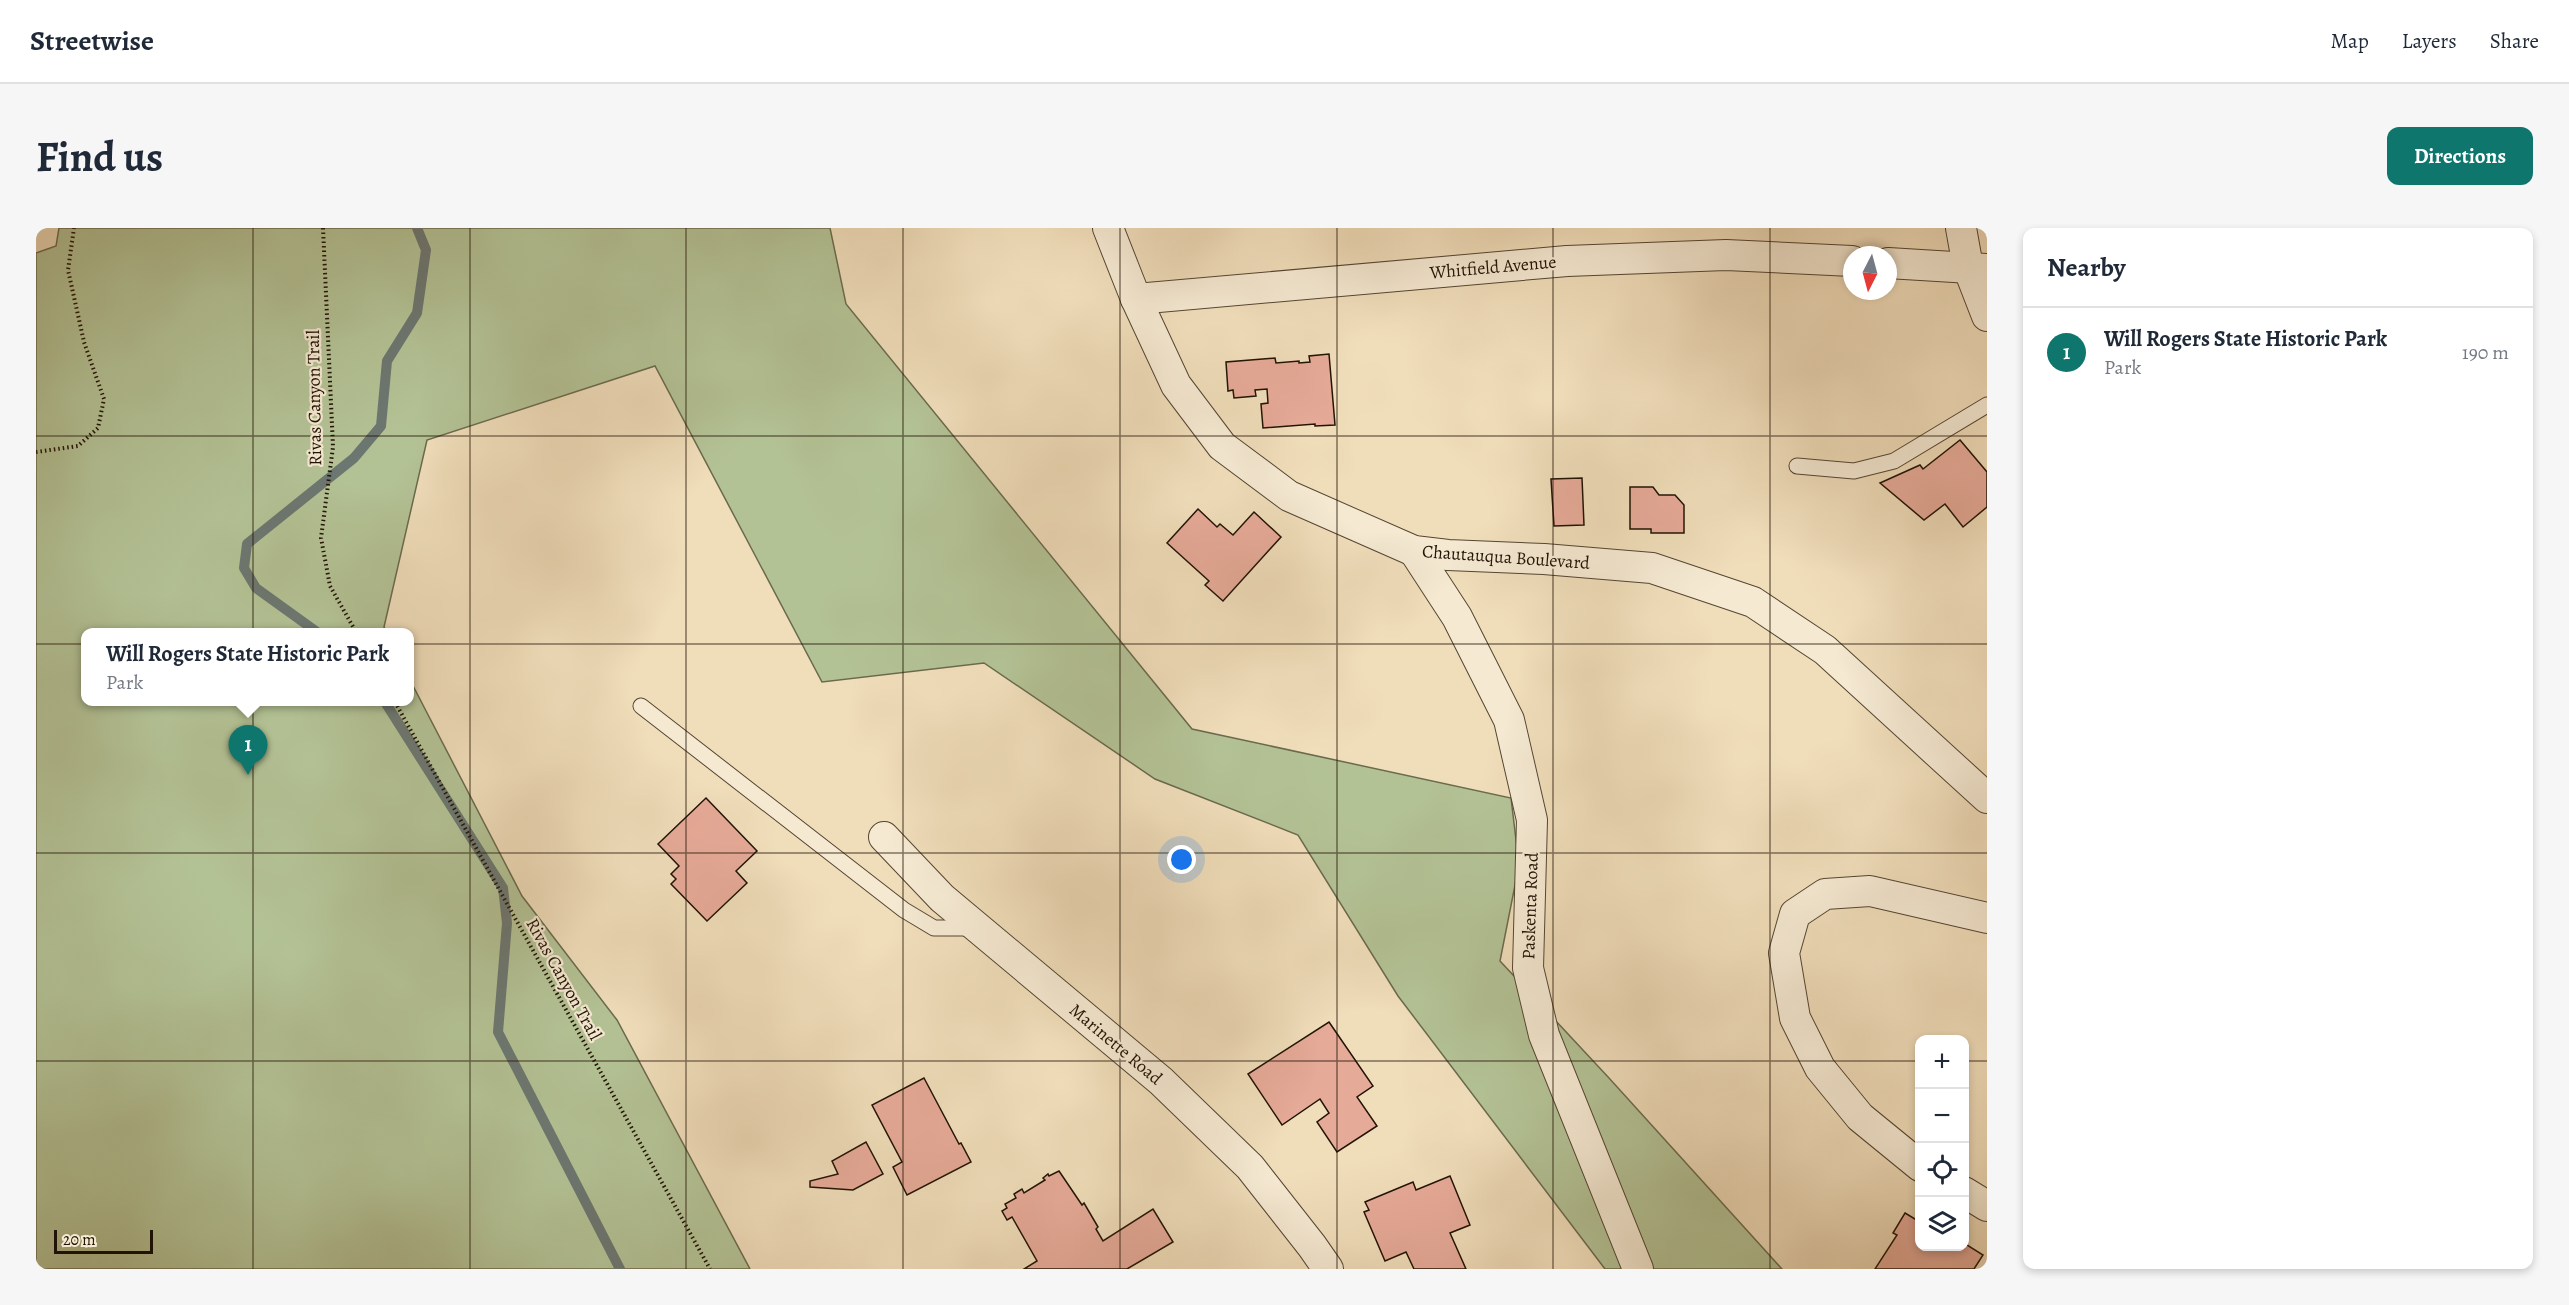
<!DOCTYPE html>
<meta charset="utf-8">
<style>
:root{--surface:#fff;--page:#f6f6f7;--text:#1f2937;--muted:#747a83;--line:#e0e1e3;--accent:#0f766e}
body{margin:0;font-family:Alegreya,serif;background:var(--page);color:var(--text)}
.controls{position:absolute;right:18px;bottom:18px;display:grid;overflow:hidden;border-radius:12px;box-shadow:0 3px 9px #0003}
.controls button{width:54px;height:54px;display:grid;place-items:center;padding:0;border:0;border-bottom:2px solid var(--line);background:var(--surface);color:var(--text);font:30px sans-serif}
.compass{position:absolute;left:1807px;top:18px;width:54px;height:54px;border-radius:50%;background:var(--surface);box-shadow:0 3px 9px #0003;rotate:186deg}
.scale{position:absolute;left:18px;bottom:15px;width:99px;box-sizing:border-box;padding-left:6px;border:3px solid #211305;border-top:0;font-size:16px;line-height:21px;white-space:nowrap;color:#211305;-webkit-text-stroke:4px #f5e9d2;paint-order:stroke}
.you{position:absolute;left:1146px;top:632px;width:21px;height:21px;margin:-15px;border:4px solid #fff;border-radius:50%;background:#1a73e8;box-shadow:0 0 0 9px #1a73e833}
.badge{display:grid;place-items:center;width:39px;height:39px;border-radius:50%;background:var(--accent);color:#fff;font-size:20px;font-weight:700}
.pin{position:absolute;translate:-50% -50px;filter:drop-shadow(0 2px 3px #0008)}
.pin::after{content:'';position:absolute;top:32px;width:21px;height:18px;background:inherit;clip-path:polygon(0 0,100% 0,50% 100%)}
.popup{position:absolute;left:45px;top:400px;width:333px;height:78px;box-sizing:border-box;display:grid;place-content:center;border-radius:12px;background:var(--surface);filter:drop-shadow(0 2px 4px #0005);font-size:20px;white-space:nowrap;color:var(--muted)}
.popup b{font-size:22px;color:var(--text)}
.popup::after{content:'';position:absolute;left:50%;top:100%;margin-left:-12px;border:12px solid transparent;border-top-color:var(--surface)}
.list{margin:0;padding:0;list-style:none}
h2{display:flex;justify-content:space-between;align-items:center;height:78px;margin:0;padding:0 24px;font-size:26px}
h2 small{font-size:20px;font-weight:400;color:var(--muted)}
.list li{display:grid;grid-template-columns:39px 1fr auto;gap:18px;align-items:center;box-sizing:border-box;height:90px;padding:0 24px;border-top:2px solid var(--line)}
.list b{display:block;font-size:22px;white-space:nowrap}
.list p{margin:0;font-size:20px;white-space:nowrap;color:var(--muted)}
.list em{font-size:20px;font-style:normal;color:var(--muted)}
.icon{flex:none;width:33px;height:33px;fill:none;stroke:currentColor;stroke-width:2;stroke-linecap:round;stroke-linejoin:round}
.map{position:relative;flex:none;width:1951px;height:1041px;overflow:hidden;border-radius:12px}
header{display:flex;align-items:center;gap:36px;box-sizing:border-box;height:84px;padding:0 30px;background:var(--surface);border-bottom:2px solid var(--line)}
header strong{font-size:28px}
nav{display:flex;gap:33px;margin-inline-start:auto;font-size:21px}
.intro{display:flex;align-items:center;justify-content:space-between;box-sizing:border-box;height:144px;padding:0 36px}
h1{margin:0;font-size:42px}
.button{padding:15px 27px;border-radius:12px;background:var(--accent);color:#fff;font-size:21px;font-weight:700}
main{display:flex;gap:36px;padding:0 36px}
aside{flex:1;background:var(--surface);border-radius:12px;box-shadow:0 3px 9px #0003}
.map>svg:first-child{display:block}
</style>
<header>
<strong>Streetwise</strong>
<nav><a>Map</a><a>Layers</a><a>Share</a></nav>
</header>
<div class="intro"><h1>Find us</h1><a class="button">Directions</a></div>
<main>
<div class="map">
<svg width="1951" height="1041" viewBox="0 0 1951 1041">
<rect width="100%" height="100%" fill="#f0ddba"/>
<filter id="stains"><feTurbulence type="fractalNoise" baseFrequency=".00333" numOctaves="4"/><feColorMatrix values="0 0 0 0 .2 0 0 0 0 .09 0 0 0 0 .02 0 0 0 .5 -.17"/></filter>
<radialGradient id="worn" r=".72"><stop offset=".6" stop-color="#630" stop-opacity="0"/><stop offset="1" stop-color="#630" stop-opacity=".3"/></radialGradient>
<polygon fill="#b3c295" stroke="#6a6a4d" stroke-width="1.5" points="23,0 794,0 810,76 1156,501 1475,570 1483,637 1464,733 1573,850 1746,1041 1569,1041 1362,768 1262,607 1119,551 948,435 786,454 619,138 391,212 348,399 350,404 50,404 50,474 374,474 374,452 486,668 581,792 714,1041 0,1041 0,25 20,18"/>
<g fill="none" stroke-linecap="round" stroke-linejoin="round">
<g stroke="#6c7771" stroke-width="10">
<polyline points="281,404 220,360 208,340 211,316 318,230 345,198 351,133 381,85 390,22 381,0"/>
<polyline points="349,474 467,660 471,695 462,804 584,1041"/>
</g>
</g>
<g fill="#e6aa98" stroke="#211305" stroke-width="1.5">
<polygon points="1293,126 1299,197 1279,198 1279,196 1227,200 1225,176 1232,175 1231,161 1219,162 1220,168 1198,170 1197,162 1192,163 1190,134 1239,130 1240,135 1263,133 1263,135 1274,134 1273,128"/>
<polygon points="1924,212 1951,244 1951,279 1927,299 1909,276 1888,292 1844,255 1884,237 1887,241"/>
<polygon points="1546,250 1548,297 1518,298 1515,251"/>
<polygon points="1594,259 1617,259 1623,267 1639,267 1648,277 1648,305 1615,305 1615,301 1594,301"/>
<polygon points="1162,281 1181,299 1184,296 1197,307 1218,284 1245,309 1187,373 1169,357 1173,353 1131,315"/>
<polygon points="670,570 721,623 700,643 711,655 671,693 635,656 640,651 635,646 643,638 622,616"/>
<polygon points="1293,794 1337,858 1321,869 1341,898 1301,924 1281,894 1293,885 1284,871 1246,897 1212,846"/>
<polygon points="888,850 923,916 925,915 935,934 871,967 857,939 866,934 836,877"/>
<polygon points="830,914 847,946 817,962 774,959 774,953 802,946 796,933"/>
<polygon points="1023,943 1046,977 1048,975 1062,999 1060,1001 1067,1013 1117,981 1137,1014 1091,1041 988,1041 1001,1033 976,989 971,992 966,983 971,980 969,976 980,970 978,966 986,961 988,965 1009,952 1007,950 1012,946 1013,948"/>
<polygon points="1414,948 1434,997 1414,1005 1430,1041 1378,1041 1370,1024 1349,1033 1328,984 1333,982 1329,974 1377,954 1380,962"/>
<polygon points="1869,985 1884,994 1884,1018 1928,1018 1928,1015 1947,1027 1938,1041 1839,1041 1861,1007 1857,1005"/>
</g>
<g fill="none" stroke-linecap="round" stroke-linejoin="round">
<defs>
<g id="service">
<polyline points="1761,238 1818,243 1858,233 1951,177"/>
<polyline points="605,478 868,682 898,700 938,700"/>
</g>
<g id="minor">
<polyline points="1072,0 1100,71 1140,157 1186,218 1253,268 1378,323 1412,327 1508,331 1616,340 1717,374 1789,422 1951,570"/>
<polyline points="1925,0 1932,39 1951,88"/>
<polyline points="1852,35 1951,41"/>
<polyline points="1100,71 1531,33 1690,27 1816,33"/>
<polyline points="1378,323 1421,389 1473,492 1496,592 1492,740 1508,807 1602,1041"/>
<polyline points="848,609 906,670 1125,853 1214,939 1276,1018 1292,1041"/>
<polyline points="1884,938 1824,889 1784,840 1759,790 1748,725 1759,686 1789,666 1834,663 1951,690"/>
<polyline points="1928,964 1951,978"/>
</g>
</defs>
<use href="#service" stroke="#554632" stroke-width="17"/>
<use href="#minor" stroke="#554632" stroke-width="32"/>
<g stroke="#211305" stroke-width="4" stroke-dasharray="1.5 3" stroke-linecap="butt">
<polyline points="287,0 297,219 285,310 294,358 320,404"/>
<polyline points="0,224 42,218 62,200 68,171 48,114 32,42 38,0"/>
<polyline points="359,474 674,1041"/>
</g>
<use href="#service" stroke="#f5e9d2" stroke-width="15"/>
<use href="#minor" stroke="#f5e9d2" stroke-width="30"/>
</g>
<path fill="none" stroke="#211305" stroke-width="1.5" stroke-opacity="0.55" d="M217,0V1041M434,0V1041M650,0V1041M867,0V1041M1084,0V1041M1301,0V1041M1517,0V1041M1734,0V1041M0,208H1951M0,416H1951M0,625H1951M0,833H1884M1928,833H1951"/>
<g text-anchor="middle" stroke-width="4.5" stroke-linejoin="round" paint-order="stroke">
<g font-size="18" fill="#211305" stroke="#f5e9d2">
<text transform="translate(1457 39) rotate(-5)" y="6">Whitfield Avenue</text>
<text transform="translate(278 170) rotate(-91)" y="6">Rivas Canyon Trail</text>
<text transform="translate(1470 329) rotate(4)" y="6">Chautauqua Boulevard</text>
<text transform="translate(1494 678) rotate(-88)" y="6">Paskenta Road</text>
<text transform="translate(528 751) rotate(61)" y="6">Rivas Canyon Trail</text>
<text transform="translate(1080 816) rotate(40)" y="6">Marinette Road</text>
</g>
</g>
<rect width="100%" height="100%" filter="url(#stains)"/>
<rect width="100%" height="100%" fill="url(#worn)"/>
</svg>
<div class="controls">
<button>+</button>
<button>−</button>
<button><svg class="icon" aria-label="locate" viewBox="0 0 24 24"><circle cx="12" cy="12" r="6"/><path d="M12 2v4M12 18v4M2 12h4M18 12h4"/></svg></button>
<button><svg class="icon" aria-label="layers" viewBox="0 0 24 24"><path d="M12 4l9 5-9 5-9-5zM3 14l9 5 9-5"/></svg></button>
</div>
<svg class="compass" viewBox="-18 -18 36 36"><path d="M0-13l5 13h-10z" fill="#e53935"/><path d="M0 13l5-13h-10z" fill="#747a83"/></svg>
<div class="scale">20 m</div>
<div class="you"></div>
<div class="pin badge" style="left:212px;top:547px">1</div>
<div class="popup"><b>Will Rogers State Historic Park</b>Park</div>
</div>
<aside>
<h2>Nearby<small></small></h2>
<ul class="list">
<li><span class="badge">1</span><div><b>Will Rogers State Historic Park</b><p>Park</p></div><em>190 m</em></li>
</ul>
</aside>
</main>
